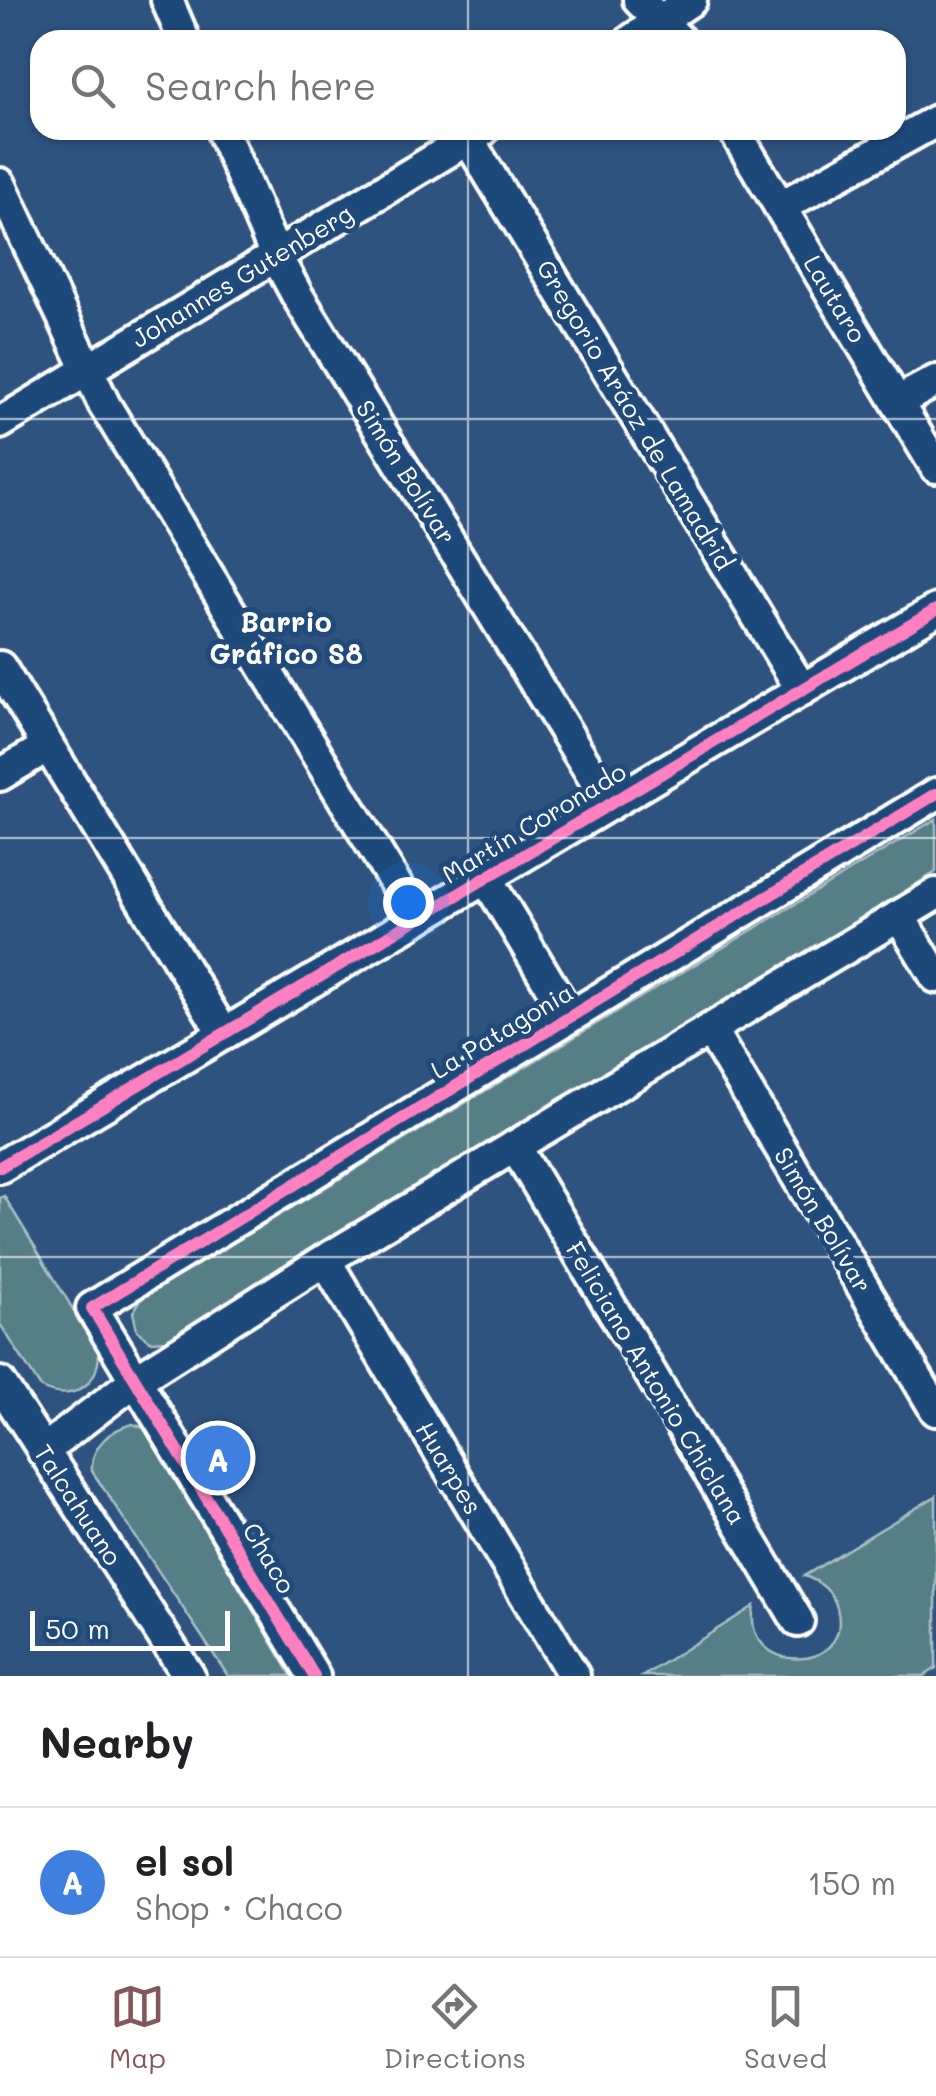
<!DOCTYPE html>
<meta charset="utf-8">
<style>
:root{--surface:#fff;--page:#f6f6f6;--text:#202124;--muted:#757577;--line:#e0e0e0;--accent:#84575d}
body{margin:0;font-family:Mali,sans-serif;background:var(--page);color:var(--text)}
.scale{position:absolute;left:30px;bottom:25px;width:200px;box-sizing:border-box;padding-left:10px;border:5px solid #fff;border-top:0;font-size:28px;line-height:35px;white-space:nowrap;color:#fff;-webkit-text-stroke:8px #1f4a7a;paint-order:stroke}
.you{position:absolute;left:408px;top:902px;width:35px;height:35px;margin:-25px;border:8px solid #fff;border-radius:50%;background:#1a73e8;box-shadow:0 0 0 15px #1a73e833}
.badge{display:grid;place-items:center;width:65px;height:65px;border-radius:50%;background:var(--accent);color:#fff;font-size:32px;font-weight:700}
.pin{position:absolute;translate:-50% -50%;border:5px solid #fff;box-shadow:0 2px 10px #0006}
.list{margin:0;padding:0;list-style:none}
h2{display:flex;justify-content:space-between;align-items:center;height:130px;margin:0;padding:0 40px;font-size:42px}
h2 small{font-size:32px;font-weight:400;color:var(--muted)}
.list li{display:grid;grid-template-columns:65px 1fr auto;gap:30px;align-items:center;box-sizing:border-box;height:150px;padding:0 40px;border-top:2px solid var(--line)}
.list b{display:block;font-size:38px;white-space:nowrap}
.list p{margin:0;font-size:32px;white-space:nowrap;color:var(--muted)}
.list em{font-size:32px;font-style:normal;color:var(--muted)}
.icon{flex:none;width:55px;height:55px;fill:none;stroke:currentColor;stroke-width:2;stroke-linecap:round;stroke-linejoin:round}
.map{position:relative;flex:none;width:936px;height:1676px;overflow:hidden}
.search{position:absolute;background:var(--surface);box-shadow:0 2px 8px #0004;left:30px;right:30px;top:30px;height:110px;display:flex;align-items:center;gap:25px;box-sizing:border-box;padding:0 35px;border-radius:30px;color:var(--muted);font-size:38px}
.sheet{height:280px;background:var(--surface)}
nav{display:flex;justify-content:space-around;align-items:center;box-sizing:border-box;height:140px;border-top:2px solid var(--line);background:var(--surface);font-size:28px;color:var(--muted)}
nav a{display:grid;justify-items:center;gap:5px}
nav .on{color:var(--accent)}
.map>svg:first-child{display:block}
</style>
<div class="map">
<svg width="936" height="1676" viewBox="0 0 936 1676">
<rect width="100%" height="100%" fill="#2e537f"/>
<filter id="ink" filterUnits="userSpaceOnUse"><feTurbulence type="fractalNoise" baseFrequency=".01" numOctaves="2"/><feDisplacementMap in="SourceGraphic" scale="20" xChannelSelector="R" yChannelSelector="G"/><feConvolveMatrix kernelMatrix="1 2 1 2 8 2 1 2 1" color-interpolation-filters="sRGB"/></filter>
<g filter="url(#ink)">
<g fill="#547e86" stroke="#aabec2" stroke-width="2.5">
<polygon points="936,819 936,872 168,1340 150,1341 137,1330 133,1312 142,1298"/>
<path d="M4,1196L99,1352C99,1386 71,1403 41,1388L0,1324V1198Z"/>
<path d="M133,1424L144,1428L292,1676H228L92,1471C90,1446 111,1429 133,1424Z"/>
<path d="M936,1496V1668L924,1676H643L754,1606C740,1676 855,1675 837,1608C833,1592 820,1581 804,1576Z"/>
</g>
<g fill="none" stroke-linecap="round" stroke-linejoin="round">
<defs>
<g id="minor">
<polyline points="167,0 184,40"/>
<polyline points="639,0 679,40"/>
<polyline points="632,40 691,0"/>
<polyline points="222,130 276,256 297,295 610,804"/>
<polyline points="734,130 936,467"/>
<polyline points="468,139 802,690"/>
<polyline points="0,184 104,404 417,919"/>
<polyline points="780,207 936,121"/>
<polyline points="897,402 936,381"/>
<polyline points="0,423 483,130"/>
<polyline points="0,667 224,1034"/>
<polyline points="0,775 48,746"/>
<polyline points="486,878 569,1016"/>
<polyline points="899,916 936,977"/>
<polyline points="710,1029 936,1410"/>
<polyline points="515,1146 798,1621"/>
<polyline points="0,1167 936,610"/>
<polyline points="325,1260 574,1676"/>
<polyline points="0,1383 189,1676"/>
<polyline points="43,1451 136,1380 325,1260 936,894"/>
<polyline points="314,1676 92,1308 936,794"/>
</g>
</defs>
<use href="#minor" stroke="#fff" stroke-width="38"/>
<use href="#minor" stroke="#1f4a7a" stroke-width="30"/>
<defs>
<g id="cycleway">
<polyline points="0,1167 936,610"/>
<polyline points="314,1676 92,1308 936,794"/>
</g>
</defs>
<use href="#cycleway" stroke="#1f4a7a" stroke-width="19"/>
<use href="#cycleway" stroke="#ff80c0" stroke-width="12"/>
</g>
</g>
<path fill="none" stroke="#fff" stroke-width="2.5" stroke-opacity="0.55" d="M468,0V40M468,130V1676M0,419H936M0,838H936M0,1257H936"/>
<g text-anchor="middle" stroke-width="10" stroke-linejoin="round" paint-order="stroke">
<g font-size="25" fill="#fff" stroke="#1f4a7a">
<text transform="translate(242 276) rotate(-31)" y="9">Johannes Gutenberg</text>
<text transform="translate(835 299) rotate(59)" y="9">Lautaro</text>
<text transform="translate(635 415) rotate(59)" y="9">Gregorio Aráoz de Lamadrid</text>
<text transform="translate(406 472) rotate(58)" y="9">Simón Bolívar</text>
<text transform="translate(534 823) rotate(-31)" y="9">Martín Coronado</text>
<text transform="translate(502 1031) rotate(-31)" y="9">La Patagonia</text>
<text transform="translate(823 1220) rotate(59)" y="9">Simón Bolívar</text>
<text transform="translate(656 1383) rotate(59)" y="9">Feliciano Antonio Chiclana</text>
<text transform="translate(449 1468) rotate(59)" y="9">Huarpes</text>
<text transform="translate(78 1505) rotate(57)" y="9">Talcahuano</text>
<text transform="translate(269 1558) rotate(59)" y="9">Chaco</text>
</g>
<g font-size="28" font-weight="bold" fill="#fff" stroke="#1f4a7a">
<text x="286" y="632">Barrio<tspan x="286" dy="32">Gráfico S8</tspan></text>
</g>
</g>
</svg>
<div class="scale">50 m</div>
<div class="you"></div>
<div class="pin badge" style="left:218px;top:1458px;background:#3f7fe0">A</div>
<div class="search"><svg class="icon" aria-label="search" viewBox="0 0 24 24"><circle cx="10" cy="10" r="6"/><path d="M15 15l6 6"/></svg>Search here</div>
</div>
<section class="sheet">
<h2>Nearby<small></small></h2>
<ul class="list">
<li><span class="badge" style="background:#3f7fe0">A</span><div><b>el sol</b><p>Shop · Chaco</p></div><em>150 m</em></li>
</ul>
</section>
<nav>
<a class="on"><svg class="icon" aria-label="map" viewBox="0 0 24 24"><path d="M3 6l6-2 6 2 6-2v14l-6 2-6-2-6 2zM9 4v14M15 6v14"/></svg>Map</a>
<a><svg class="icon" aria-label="directions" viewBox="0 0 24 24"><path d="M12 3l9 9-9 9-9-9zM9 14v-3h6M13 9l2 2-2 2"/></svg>Directions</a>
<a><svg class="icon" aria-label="saved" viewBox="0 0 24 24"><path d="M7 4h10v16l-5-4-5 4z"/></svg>Saved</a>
</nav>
